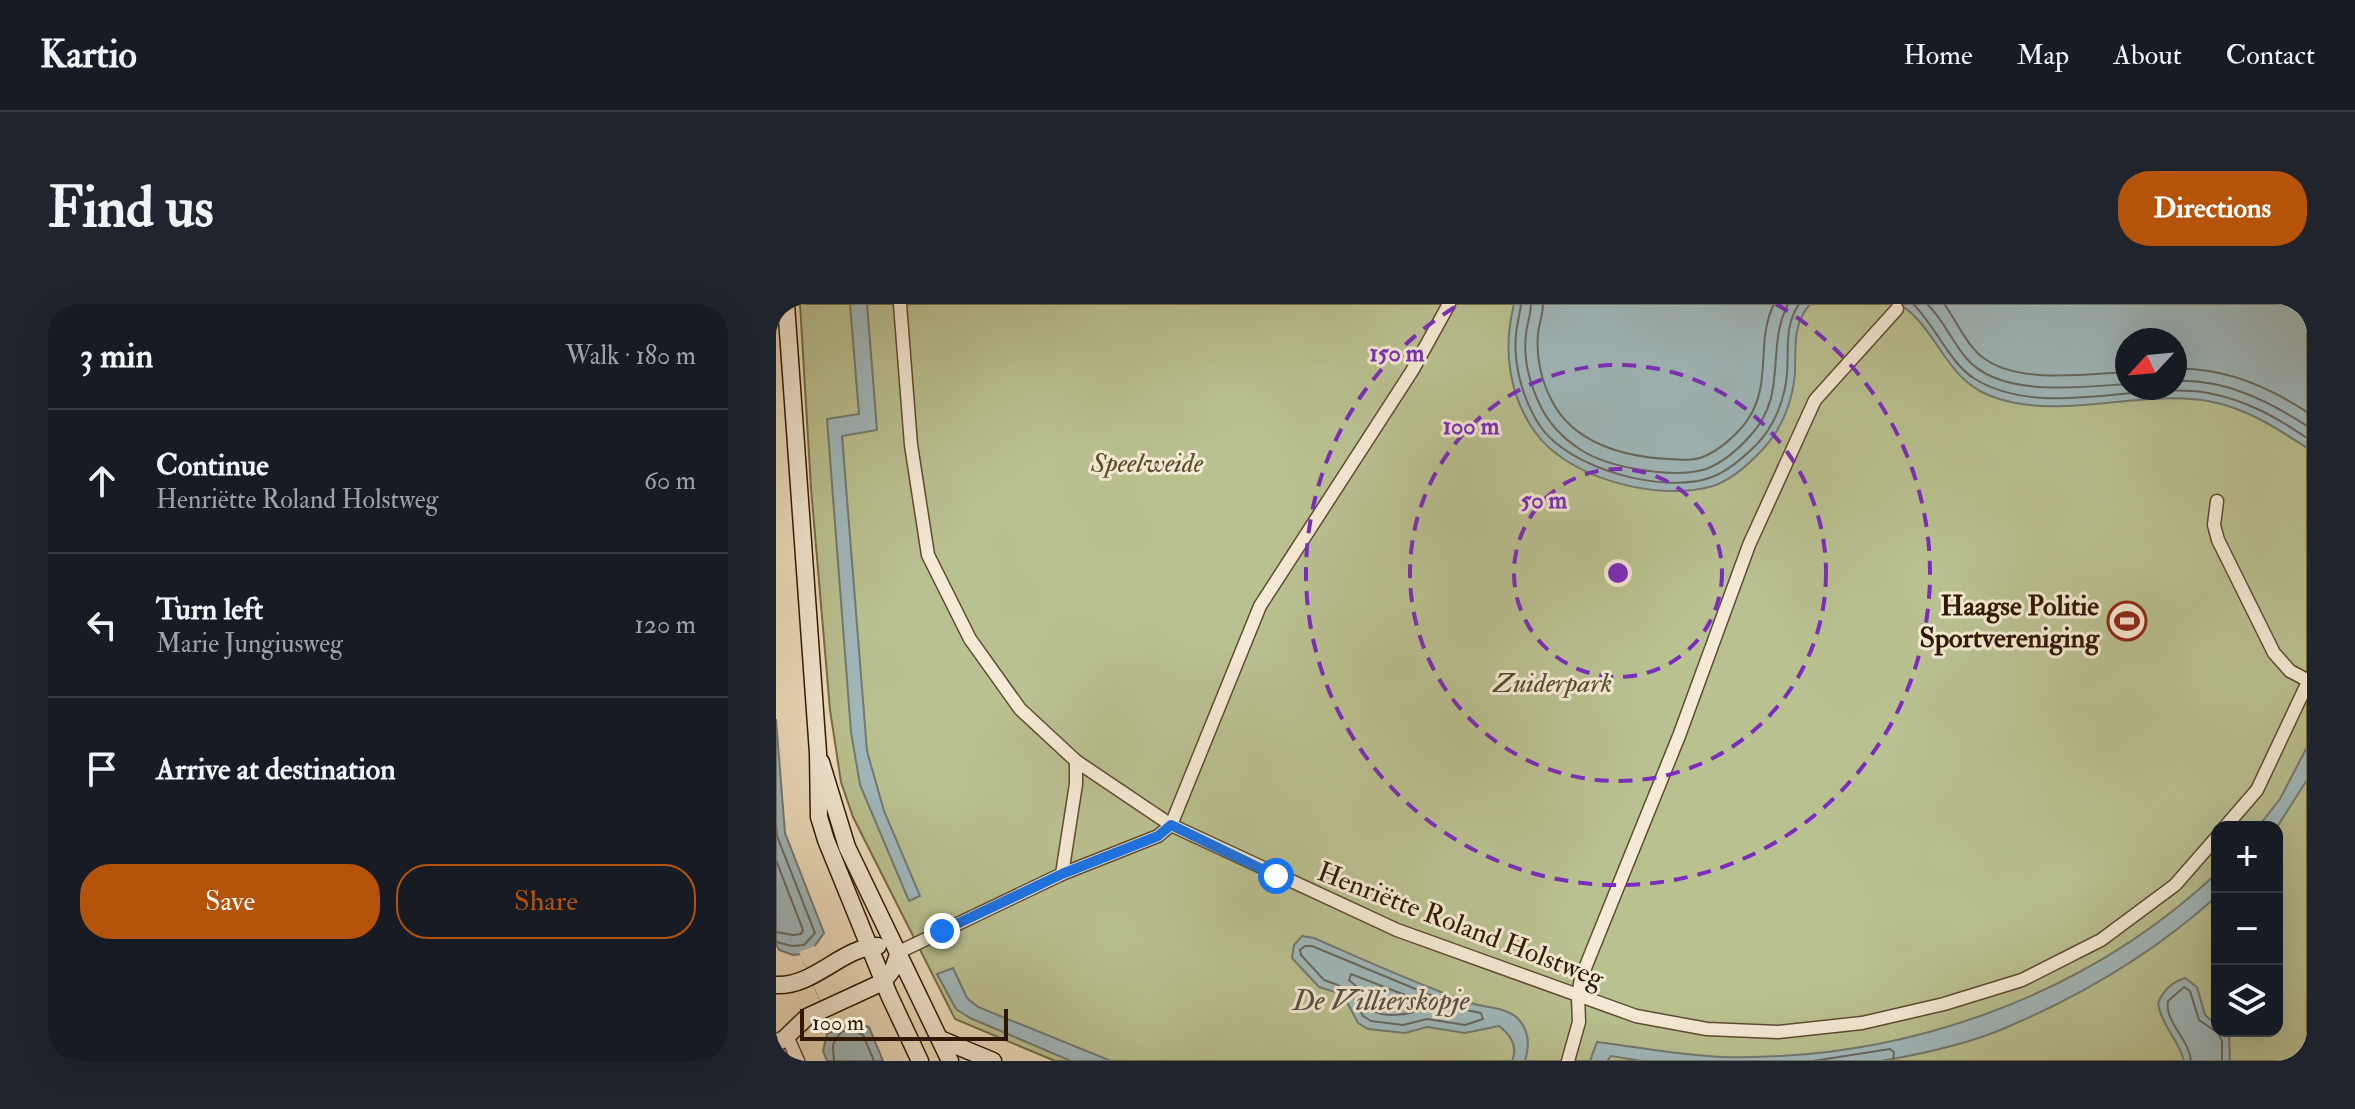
<!DOCTYPE html>
<meta charset="utf-8">
<style>
:root{--surface:#171b24;--page:#20242c;--text:#f1f3f6;--muted:#9ea1a6;--line:#363941;--accent:#b45309}
body{margin:0;font-family:"IM FELL Double Pica",serif;background:var(--page);color:var(--text)}
.controls{position:absolute;right:24px;bottom:24px;display:grid;overflow:hidden;border-radius:16px;box-shadow:0 8px 32px #0002}
.controls button{width:72px;height:72px;display:grid;place-items:center;padding:0;border:0;border-bottom:2px solid var(--line);background:var(--surface);color:var(--text);font:40px sans-serif}
.compass{position:absolute;left:1339px;top:24px;width:72px;height:72px;border-radius:50%;background:var(--surface);box-shadow:0 8px 32px #0002;rotate:244deg}
.scale{position:absolute;left:24px;bottom:20px;width:208px;box-sizing:border-box;padding-left:8px;border:4px solid #301800;border-top:0;font-size:22px;line-height:28px;white-space:nowrap;color:#301800;-webkit-text-stroke:6px #f5ead5;paint-order:stroke}
.stop{position:absolute;width:24px;height:24px;margin:-18px;border:6px solid #1a73e8;border-radius:50%;background:#fff}
.stop.end{background:#1a73e8;border-color:#fff;box-shadow:0 2px 8px #0008}
.list{margin:0;padding:0;list-style:none}
h2{display:flex;justify-content:space-between;align-items:center;height:104px;margin:0;padding:0 32px;font-size:34px}
h2 small{font-size:26px;font-weight:400;color:var(--muted)}
.list li{display:grid;grid-template-columns:52px 1fr auto;gap:24px;align-items:center;box-sizing:border-box;height:144px;padding:0 32px;border-top:2px solid var(--line)}
.list b{display:block;font-size:30px;white-space:nowrap}
.list p{margin:0;font-size:26px;white-space:nowrap;color:var(--muted)}
.list em{font-size:26px;font-style:normal;color:var(--muted)}
.actions{display:flex;gap:16px;padding:24px 32px}
.actions a{flex:1;padding:18px 0;border:2px solid var(--accent);border-radius:32px;text-align:center;font-size:28px;color:var(--accent)}
.actions .main{background:var(--accent);color:#fff}
.icon{flex:none;width:44px;height:44px;fill:none;stroke:currentColor;stroke-width:2;stroke-linecap:round;stroke-linejoin:round}
.map{position:relative;flex:none;width:1531px;height:757px;overflow:hidden;border-radius:32px}
header{display:flex;align-items:center;gap:48px;box-sizing:border-box;height:112px;padding:0 40px;background:var(--surface);border-bottom:2px solid var(--line)}
header strong{font-size:38px}
nav{display:flex;gap:44px;margin-inline-start:auto;font-size:28px}
.intro{display:flex;align-items:center;justify-content:space-between;box-sizing:border-box;height:192px;padding:0 48px}
h1{margin:0;font-size:56px}
.button{padding:20px 36px;border-radius:32px;background:var(--accent);color:#fff;font-size:28px;font-weight:700}
main{display:flex;gap:48px;padding:0 48px}
aside{flex:1;background:var(--surface);border-radius:32px;box-shadow:0 8px 32px #0002}
.map>svg:first-child{display:block}
</style>
<header>
<strong>Kartio</strong>
<nav><a>Home</a><a>Map</a><a>About</a><a>Contact</a></nav>
</header>
<div class="intro"><h1>Find us</h1><a class="button">Directions</a></div>
<main>
<aside>
<h2>3 min<small>Walk · 180 m</small></h2>
<ul class="list">
<li><svg class="icon" aria-label="ahead" viewBox="0 0 24 24"><path d="M12 20V5M6 11l6-6 6 6"/></svg><div><b>Continue</b><p>Henriëtte Roland Holstweg</p></div><em>60 m</em></li>
<li><svg class="icon" aria-label="left" viewBox="0 0 24 24"><path d="M17 20v-9H6M10 6l-5 5 5 5"/></svg><div><b>Turn left</b><p>Marie Jungiusweg</p></div><em>120 m</em></li>
<li><svg class="icon" aria-label="arrive" viewBox="0 0 24 24"><path d="M6 21V4h12l-3 4 3 4H6"/></svg><div><b>Arrive at destination</b></div></li>
</ul>
<div class="actions"><a class="main">Save</a><a>Share</a></div>
</aside>
<div class="map">
<svg width="1531" height="757" viewBox="0 0 1531 757">
<rect width="100%" height="100%" fill="#efdfbf"/>
<filter id="stains"><feTurbulence type="fractalNoise" baseFrequency=".0025" numOctaves="4"/><feColorMatrix values="0 0 0 0 .2 0 0 0 0 .09 0 0 0 0 .02 0 0 0 .5 -.17"/></filter>
<radialGradient id="worn" r=".72"><stop offset=".6" stop-color="#630" stop-opacity="0"/><stop offset="1" stop-color="#630" stop-opacity=".3"/></radialGradient>
<path fill="#bac191" stroke="#756c48" stroke-width="2" fill-rule="evenodd" d="M24,0H1531V757H279L179,715L77,513L65,478L54,406L35,184ZM1351,36H1399V84H1351ZM1441,523H1501V727H1441Z"/>
<g fill="#a0b9bd" stroke="#737971" stroke-width="2" fill-rule="evenodd">
<polygon points="74,0 91,0 101,126 66,132 91,447 108,507 144,592 133,597 84,481 75,428 51,115 83,110"/>
<path d="M738,0H1034C1016,21 1020,43 1019,69C1017,97 1005,127 986,146C973,160 955,176 937,182C883,198 792,175 759,128C732,90 727,44 738,0Z"/>
<path d="M1123,0H1531V144C1499,123 1470,104 1432,97C1360,85 1282,119 1212,91C1168,73 1161,23 1123,0ZM1351,36H1399V84H1351Z"/>
<polygon points="0,415 9,529 48,629 38,643 71,719 78,718 93,723 107,757 51,757 47,747 51,730 57,727 56,724 25,650 17,651 3,646 0,640"/>
<polygon points="1531,443 1531,476 1501,523 1482,523 1504,495"/>
<path d="M1441,569V592C1379,648 1305,692 1229,724C1190,741 1146,750 1105,757H866L835,752L831,757H814L821,738C863,743 906,752 948,753C1128,757 1309,693 1441,569Z"/>
<path d="M526,632L538,634C588,656 640,680 692,698C707,704 725,702 739,712C753,724 754,741 749,757H736C742,743 735,731 723,722L689,729L651,723L629,729L592,725L582,719L570,696L559,688L543,683L516,654L518,641Z"/>
<polygon points="177,664 191,694 202,703 335,757 295,757 194,714 180,705 161,670"/>
<path d="M1409,674L1421,683L1429,711L1441,721V727H1447L1453,732L1454,757H1408C1403,736 1385,721 1382,699C1387,687 1396,678 1409,674Z"/>
</g>
<polygon fill="#efdfbf" points="39,642 73,720 57,727 23,648"/>
<g fill="none" stroke-linecap="round" stroke-linejoin="round">
<g stroke="#68685e" stroke-width="2">
<path d="M745,0C744,10 741,20 740,30C737,61 747,96 764,122C793,165 889,191 936,173C952,167 968,153 980,141C998,123 1009,95 1011,70C1013,44 1008,23 1023,0"/>
<path d="M755,0C755,10 751,20 750,30C747,54 754,80 764,101C773,120 788,135 805,146C833,164 898,175 930,165C946,159 963,145 974,132C1013,90 989,45 1012,0"/>
<path d="M767,0C767,10 763,20 762,30C760,52 765,76 775,95C796,139 848,153 893,155C906,156 918,157 929,152C943,146 958,133 967,122C999,83 978,40 998,0"/>
<path d="M1137,0C1159,21 1174,60 1199,75C1267,116 1358,77 1432,89C1470,96 1500,113 1531,134"/>
<path d="M1151,0C1168,16 1176,38 1191,55C1225,94 1305,83 1351,80"/>
<path d="M1168,0C1181,17 1191,43 1209,55C1244,80 1311,70 1351,68"/>
<path d="M1399,65C1447,63 1491,82 1531,108"/>
<path d="M1399,77C1448,75 1491,96 1531,122"/>
<polyline points="0,521 1,532 39,629 28,641 16,642 0,638"/>
<polyline points="0,556 27,626 25,630 17,631 0,628"/>
<polygon points="529,642 536,642 690,706 705,709 707,715 689,721 651,715 627,721 595,717 587,712 576,690 562,681 548,676 525,651 524,646"/>
<path d="M575,670L647,698L649,704C636,710 602,717 592,702C584,690 586,686 573,676Z"/>
<path d="M58,757C57,738 54,743 66,727H79L87,731L98,757"/>
<polyline points="1037,757 1114,745 1118,748 1117,757"/>
<path d="M1415,757C1413,734 1388,718 1392,697L1408,683L1414,687L1423,716L1442,729L1446,737V757"/>
</g>
<defs>
<g id="street">
<polyline points="124,0 135,141 152,251 194,335 244,405 300,457 395,521 621,626 860,712 931,725 1002,728 1086,719 1168,700 1246,676 1325,636 1399,581 1441,533"/>
<polyline points="1441,197 1438,221 1442,236 1498,349 1514,367 1531,376"/>
<polyline points="1449,523 1481,486 1531,380"/>
<polyline points="286,570 382,532 395,521 484,302 636,67 673,0"/>
<polyline points="123,648 286,570 300,480 300,457"/>
<polyline points="11,732 22,757"/>
<polyline points="792,757 803,718 802,693 805,674 903,432 973,241 1039,96 1121,5"/>
</g>
<g id="secondary">
<polyline points="10,0 42,449 43,513 50,536 113,691 144,757"/>
<polyline points="45,458 71,543 174,757"/>
<path d="M0,681C38,683 66,643 102,642"/>
<polyline points="164,735 217,757"/>
<polyline points="0,739 8,735 31,713 107,678 117,665 123,648"/>
</g>
</defs>
<use href="#street" stroke="#604a30" stroke-width="15"/>
<use href="#secondary" stroke="#301800" stroke-width="19"/>
<use href="#street" stroke="#f5ead5" stroke-width="12"/>
<use href="#secondary" stroke="#f5ead5" stroke-width="16"/>
</g>
<g fill="none" stroke-linecap="round" stroke-linejoin="round">
<polyline stroke="#1a73e8" stroke-width="10" points="166,627 286,570 382,532 395,521 500,572"/>
</g>
<g fill="none" stroke="#7b2cbf" stroke-width="4" stroke-dasharray="14 10">
<circle cx="842" cy="269" r="104"/>
<circle cx="842" cy="269" r="208"/>
<path d="M1000 0A312 312 0 1 1 684 0"/>
</g>
<defs>
<symbol id="stadium-ring" viewBox="-11 -11 22 22"><circle r="9.5" fill="#f5ead5" stroke="#8f2418" stroke-width="1.5"/><path d="M0-5a6.5 5 0 1 0 0 10a6.5 5 0 1 0 0-10ZM-3.5-1.8h7v3.6h-7Z" fill="#8f2418"/></symbol>
</defs>
<g fill-rule="evenodd">
<use href="#stadium-ring" x="1329" y="295" width="44" height="44"/>
</g>
<g text-anchor="middle" stroke-width="6" stroke-linejoin="round" paint-order="stroke">
<g font-size="28" font-style="italic" fill="#594b2c" stroke="#f5ead5">
<text x="371" y="168">Speelweide</text>
<text x="777" y="388">Zuiderpark</text>
</g>
<g font-size="28" font-weight="bold" fill="#301800" stroke="#f5ead5" text-anchor="end">
<text x="1323" y="311">Haagse Politie<tspan x="1323" dy="32">Sportvereniging</tspan></text>
</g>
<g font-size="28" fill="#301800" stroke="#f5ead5">
<text transform="translate(685 620) rotate(21)" y="10">Henriëtte Roland Holstweg</text>
</g>
<g font-size="30" font-style="italic" fill="#575042" stroke="#f5ead5">
<text x="605" y="706">De Villierskopje</text>
</g>
</g>
<circle cx="842" cy="269" r="12" fill="#7b2cbf" stroke="#f5ead5" stroke-width="4"/>
<g font-size="24" text-anchor="middle" font-weight="bold" fill="#7b2cbf" stroke="#f5ead5" stroke-width="6" stroke-linejoin="round" paint-order="stroke">
<text x="621" y="57">150 m</text>
<text x="695" y="130">100 m</text>
<text x="768" y="204">50 m</text>
</g>
<rect width="100%" height="100%" filter="url(#stains)"/>
<rect width="100%" height="100%" fill="url(#worn)"/>
</svg>
<div class="controls">
<button>+</button>
<button>−</button>
<button><svg class="icon" aria-label="layers" viewBox="0 0 24 24"><path d="M12 4l9 5-9 5-9-5zM3 14l9 5 9-5"/></svg></button>
</div>
<svg class="compass" viewBox="-18 -18 36 36"><path d="M0-13l5 13h-10z" fill="#e53935"/><path d="M0 13l5-13h-10z" fill="#9ea1a6"/></svg>
<div class="scale">100 m</div>
<div class="stop" style="left:500px;top:572px"></div>
<div class="stop end" style="left:166px;top:627px"></div>
</div>
</main>
